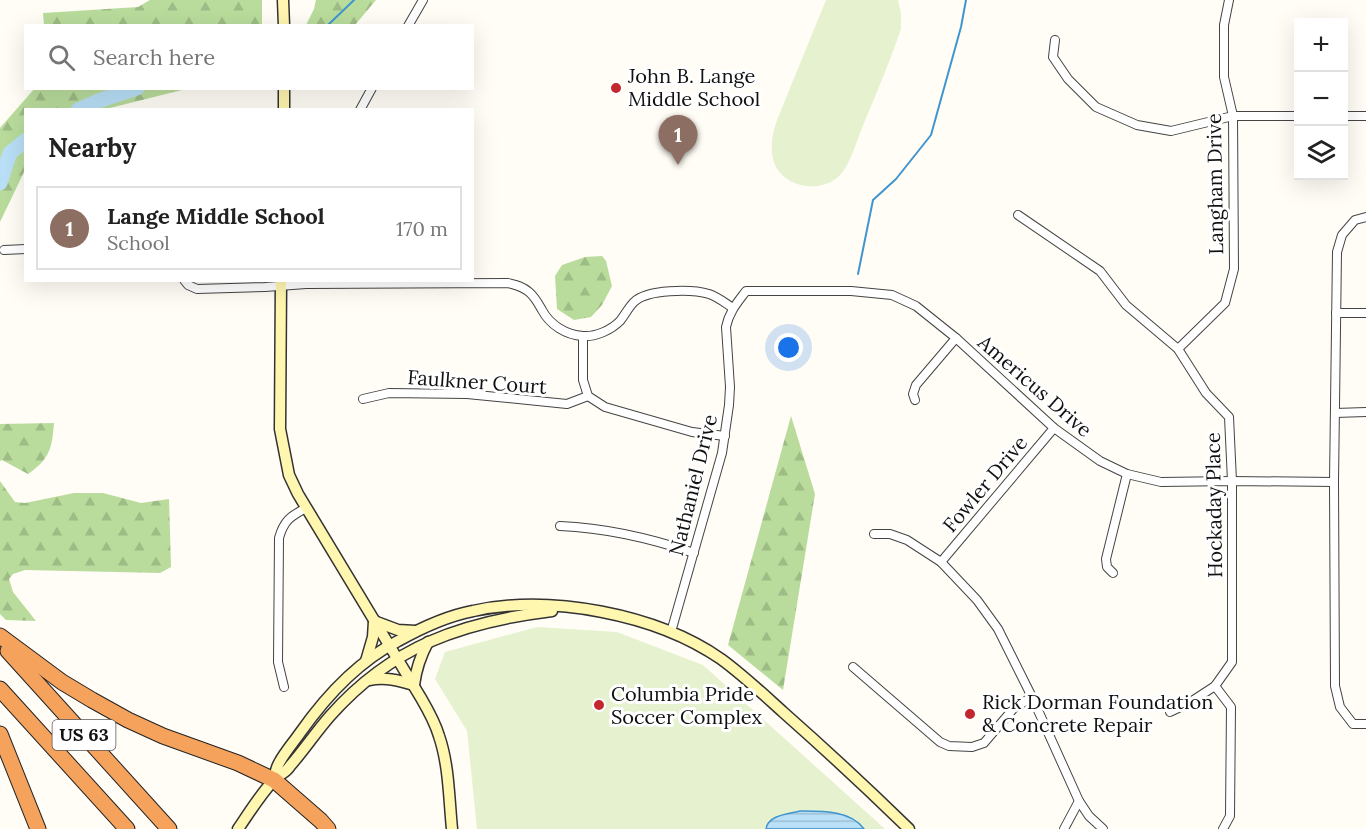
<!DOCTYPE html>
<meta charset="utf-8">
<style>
:root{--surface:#fff;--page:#f6f6f6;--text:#222;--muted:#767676;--line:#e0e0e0;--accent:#2563eb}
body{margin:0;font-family:Lora,serif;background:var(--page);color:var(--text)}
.controls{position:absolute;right:18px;top:18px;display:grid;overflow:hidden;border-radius:0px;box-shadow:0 6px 24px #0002}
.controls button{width:54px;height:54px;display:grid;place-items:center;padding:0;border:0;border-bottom:2px solid var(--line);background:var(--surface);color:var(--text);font:30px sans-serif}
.you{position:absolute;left:789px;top:348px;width:21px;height:21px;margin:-15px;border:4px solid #fff;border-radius:50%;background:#1a73e8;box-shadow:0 0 0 9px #1a73e833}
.badge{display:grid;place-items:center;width:39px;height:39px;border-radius:50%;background:var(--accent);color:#fff;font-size:20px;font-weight:700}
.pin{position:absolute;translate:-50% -50px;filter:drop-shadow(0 2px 3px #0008)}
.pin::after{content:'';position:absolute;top:32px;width:21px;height:18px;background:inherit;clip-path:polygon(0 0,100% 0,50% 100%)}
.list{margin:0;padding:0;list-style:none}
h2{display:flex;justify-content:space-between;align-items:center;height:78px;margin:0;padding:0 24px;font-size:26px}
h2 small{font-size:20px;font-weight:400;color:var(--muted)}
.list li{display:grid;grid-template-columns:39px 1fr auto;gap:18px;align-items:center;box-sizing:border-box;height:84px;margin:0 12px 12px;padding:0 12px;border:2px solid var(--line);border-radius:0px}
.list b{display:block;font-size:22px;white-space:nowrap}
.list p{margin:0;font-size:20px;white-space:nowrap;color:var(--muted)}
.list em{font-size:20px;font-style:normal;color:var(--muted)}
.icon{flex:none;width:33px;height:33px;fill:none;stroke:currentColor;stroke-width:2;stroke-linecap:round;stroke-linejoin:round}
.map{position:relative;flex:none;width:1366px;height:829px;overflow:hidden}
.search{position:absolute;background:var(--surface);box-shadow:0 6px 24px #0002;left:24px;top:24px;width:450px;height:66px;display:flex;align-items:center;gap:15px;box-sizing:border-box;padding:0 21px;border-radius:0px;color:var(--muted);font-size:22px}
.panel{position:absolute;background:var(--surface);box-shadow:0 6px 24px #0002;left:24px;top:108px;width:450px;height:174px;border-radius:0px}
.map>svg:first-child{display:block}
</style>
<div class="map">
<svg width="1366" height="829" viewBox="0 0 1366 829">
<defs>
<pattern id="forest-firs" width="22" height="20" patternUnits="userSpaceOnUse" patternTransform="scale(1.5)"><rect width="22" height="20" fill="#b9dc9c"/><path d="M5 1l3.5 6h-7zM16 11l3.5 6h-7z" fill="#9ebc85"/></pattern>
<pattern id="water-rules" width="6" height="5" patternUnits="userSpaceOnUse" patternTransform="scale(1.5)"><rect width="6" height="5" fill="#b9e0f7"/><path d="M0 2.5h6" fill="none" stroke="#9ebfd3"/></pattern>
</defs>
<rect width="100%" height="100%" fill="#fffdf5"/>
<g fill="url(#forest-firs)">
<polygon points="150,0 262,0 262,25 44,25 43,13 138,7"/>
<polygon points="316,0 376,0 355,25 306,25 314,9"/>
<polygon points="35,88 186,88 186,89 106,109 26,110 25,170 0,222 0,128"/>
<polygon points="602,256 606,261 612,286 602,305 591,317 574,320 557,309 555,276 562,265 585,257"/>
<polygon points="791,416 815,494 783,690 728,645"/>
<path d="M54,423C52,448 50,459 28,474L2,460L0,461V424Z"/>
<polygon points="0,481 15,502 25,503 74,493 103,493 141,503 169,499 171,567 160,573 25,570 13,574 9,579 13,592 36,621 6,620 0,614"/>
</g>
<g fill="#e6f2cf">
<path d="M826,0H898L901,13V29C890,61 877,92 864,123C857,139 851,165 838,177C820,193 786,188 775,165C769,151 772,134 777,120Z"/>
<polygon points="537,627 617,632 703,665 885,829 477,829 467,731 435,679 445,652"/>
</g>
<path fill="url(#water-rules)" stroke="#3f96cf" stroke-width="1.5" d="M800,811C821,811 851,810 864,829H766C768,815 788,814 800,811Z"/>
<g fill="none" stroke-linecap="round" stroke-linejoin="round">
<g stroke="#3f96cf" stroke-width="2">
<polyline points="327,26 354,0"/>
<polyline points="858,274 873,200 896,179 931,135 961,27 966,0"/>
</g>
<g stroke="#b9e0f7" stroke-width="15">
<polyline points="78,110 98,101 137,88"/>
<polyline points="0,183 10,153 26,140"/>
</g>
<defs>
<g id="street">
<polyline points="408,26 423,0"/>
<polyline points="1055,40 1053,57 1068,79 1096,107 1137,125 1171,131 1233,116 1298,116"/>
<polyline points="360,110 372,88"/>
<polyline points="1344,116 1366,116"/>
<polyline points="1018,215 1100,271 1126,305 1178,349 1206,393 1229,417 1232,481 1232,662 1215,686 1189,703 1170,712"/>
<polyline points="1366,217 1355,220 1342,235 1337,252 1334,482 1335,686 1340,707 1353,724 1366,724"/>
<polyline points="4,250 26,249"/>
<path d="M184,280L188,285L197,289L265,287L306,284L508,283C516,285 522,286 529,292C535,297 538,303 542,310C550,325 566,335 583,336C596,337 611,330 620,321C625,315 628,308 634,302C647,289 692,289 709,294C718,297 725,303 733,308"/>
<polyline points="1336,313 1366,313"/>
<polyline points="583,336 583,380 588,396 605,407 692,432 725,436"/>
<polyline points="1178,349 1225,303 1234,269 1233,116 1224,77 1224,25 1229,0"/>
<polyline points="363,399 389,393 467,394 567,404 588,396"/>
<polyline points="915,400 913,394 916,385 956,338"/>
<polyline points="1335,413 1366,412"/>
<path d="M560,526C606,528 650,538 694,553"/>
<polyline points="874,534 890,534 907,540 941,562 977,600 998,629 1032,697 1079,801 1089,816 1103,829"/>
<polyline points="941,562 1054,428"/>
<polyline points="1113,573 1107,567 1106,559 1127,474"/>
<path d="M671,632L722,453L729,405L730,387L726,327C729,312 737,303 746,291H851L892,295L916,306L956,338L1054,428L1100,461L1127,474L1161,482L1232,481L1334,482"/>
<polyline points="853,667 940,742 949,746 972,747 984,743 1014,708 1032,697"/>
<polyline points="1215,686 1231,707 1230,816 1223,829"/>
<path d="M284,687L278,662L279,538C284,520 291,516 306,508"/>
<polyline points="1064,829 1079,801"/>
</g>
<g id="secondary">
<polyline points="283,0 284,26"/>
<polyline points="284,88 284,110"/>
<path d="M281,280L280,429L289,475L298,494L421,698C428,710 435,722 439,736C449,765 449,799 452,829"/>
<polyline points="366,661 373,637 374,621 398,630 415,631"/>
<path d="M369,680C385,677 398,680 414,685C416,669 420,657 428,642"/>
<path d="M274,780C275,774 276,768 279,763C285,752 293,743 300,733C326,696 357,662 398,641C421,628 447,616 473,611C550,594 656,614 721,659C743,675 763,694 783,712C826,750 868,789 909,829"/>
<path d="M238,829C249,813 260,795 273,781C278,775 286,773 290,766C304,750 316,732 330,716C392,646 462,622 552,611"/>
</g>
<g id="highway">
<polyline points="0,636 62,682 92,700 128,720 163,736 238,763 274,780 321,821 328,829"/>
<polyline points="8,651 169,829"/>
<polyline points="0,689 127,829"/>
<polyline points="0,734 38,829"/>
</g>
</defs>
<use href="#street" stroke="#444" stroke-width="10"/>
<use href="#secondary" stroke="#333" stroke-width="13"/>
<use href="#highway" stroke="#222" stroke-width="17"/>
<use href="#street" stroke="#fff" stroke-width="8"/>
<use href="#secondary" stroke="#fff6b0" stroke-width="10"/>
<use href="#highway" stroke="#f5a25d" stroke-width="15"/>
</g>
<g fill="#c4262e" stroke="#fff" stroke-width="2">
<circle cx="616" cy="88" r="6"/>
<circle cx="599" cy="705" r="6"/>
<circle cx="970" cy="714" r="6"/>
</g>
<g text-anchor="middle" stroke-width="6" stroke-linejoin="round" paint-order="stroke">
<rect fill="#fff" stroke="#585858" stroke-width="1.5" x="52.5" y="720" width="63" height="30" rx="4.5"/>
<g font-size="18" font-weight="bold" fill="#111">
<text x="84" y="741">US 63</text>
</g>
<g font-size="20" fill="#111" stroke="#fff" text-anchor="start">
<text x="628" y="83">John B. Lange<tspan x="628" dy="23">Middle School</tspan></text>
<text x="611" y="701">Columbia Pride<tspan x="611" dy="23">Soccer Complex</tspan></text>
<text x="982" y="709">Rick Dorman Foundation<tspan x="982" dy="23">&amp; Concrete Repair</tspan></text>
</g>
<g font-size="20" fill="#111" stroke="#fff">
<text transform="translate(1215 184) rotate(-91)" y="7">Langham Drive</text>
<text transform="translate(477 382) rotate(4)" y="7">Faulkner Court</text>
<text transform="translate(1035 386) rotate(41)" y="7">Americus Drive</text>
<text transform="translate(985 484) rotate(-50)" y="7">Fowler Drive</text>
<text transform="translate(693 485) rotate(-76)" y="7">Nathaniel Drive</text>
<text transform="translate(1214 505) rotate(-91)" y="7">Hockaday Place</text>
</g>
</g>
</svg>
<div class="controls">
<button>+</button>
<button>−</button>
<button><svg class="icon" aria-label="layers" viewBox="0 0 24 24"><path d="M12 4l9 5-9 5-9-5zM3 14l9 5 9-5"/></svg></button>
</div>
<div class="you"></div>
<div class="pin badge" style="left:678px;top:165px;background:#8d6e63">1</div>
<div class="search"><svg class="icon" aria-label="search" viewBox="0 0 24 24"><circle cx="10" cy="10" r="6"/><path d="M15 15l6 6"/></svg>Search here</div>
<section class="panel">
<h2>Nearby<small></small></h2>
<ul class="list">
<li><span class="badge" style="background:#8d6e63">1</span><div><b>Lange Middle School</b><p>School</p></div><em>170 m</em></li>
</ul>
</section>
</div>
